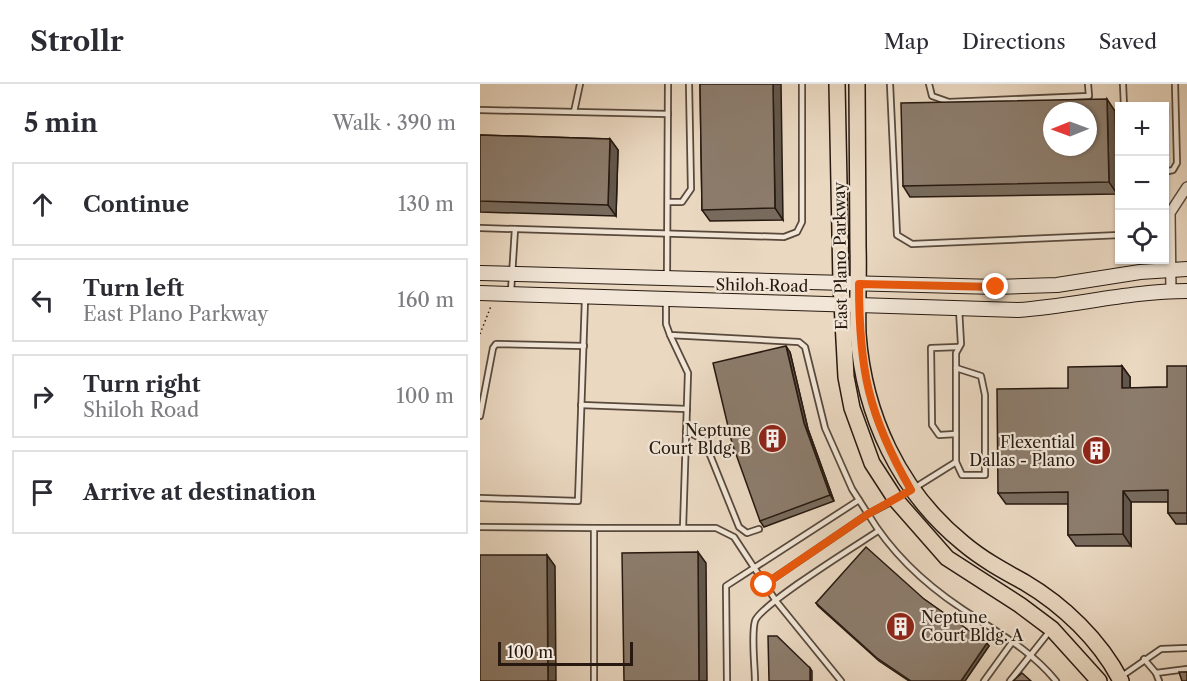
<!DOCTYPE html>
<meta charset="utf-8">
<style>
:root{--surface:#fff;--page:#f7f7f7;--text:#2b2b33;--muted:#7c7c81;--line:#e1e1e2}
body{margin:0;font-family:"Libre Caslon Text",serif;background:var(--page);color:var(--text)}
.controls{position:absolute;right:18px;top:18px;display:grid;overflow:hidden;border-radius:0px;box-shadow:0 2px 4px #0004}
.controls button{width:54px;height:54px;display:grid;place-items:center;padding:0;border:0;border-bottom:2px solid var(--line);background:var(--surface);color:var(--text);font:30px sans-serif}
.compass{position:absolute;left:563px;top:18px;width:54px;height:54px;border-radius:50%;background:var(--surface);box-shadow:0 2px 4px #0004;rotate:269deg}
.scale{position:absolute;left:18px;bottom:15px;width:135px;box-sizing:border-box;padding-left:6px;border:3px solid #271910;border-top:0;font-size:16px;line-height:21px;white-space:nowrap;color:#271910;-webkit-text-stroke:4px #f1e6d7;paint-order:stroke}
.stop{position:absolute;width:18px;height:18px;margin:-14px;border:4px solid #ea580c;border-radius:50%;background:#fff}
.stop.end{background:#ea580c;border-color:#fff;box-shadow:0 2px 6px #0008}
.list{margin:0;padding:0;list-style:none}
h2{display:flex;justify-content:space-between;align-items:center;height:78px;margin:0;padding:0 24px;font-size:26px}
h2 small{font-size:20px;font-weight:400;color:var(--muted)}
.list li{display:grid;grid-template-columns:39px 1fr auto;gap:18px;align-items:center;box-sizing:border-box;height:84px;margin:0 12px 12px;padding:0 12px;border:2px solid var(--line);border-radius:0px}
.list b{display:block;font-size:22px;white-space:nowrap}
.list p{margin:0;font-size:20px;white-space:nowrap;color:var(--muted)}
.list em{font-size:20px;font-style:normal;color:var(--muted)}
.icon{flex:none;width:33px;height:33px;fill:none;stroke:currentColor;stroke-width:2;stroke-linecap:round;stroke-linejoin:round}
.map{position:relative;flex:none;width:707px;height:597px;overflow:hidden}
header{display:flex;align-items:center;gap:36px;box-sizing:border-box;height:84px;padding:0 30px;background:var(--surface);border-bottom:2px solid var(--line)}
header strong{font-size:28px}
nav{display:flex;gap:33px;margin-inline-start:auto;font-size:21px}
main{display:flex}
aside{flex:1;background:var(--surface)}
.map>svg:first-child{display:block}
</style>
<header>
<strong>Strollr</strong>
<nav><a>Map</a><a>Directions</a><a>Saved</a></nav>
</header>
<main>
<aside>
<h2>5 min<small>Walk · 390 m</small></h2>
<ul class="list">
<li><svg class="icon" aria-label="ahead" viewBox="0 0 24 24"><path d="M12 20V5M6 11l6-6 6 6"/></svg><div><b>Continue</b></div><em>130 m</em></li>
<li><svg class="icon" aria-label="left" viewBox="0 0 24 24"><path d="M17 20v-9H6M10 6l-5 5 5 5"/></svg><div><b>Turn left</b><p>East Plano Parkway</p></div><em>160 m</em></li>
<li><svg class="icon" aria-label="right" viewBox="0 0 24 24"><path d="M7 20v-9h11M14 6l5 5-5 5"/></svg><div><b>Turn right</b><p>Shiloh Road</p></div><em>100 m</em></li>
<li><svg class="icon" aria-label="arrive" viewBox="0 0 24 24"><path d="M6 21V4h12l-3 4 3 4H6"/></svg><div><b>Arrive at destination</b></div></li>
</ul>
</aside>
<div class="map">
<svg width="707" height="597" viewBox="0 0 707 597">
<rect width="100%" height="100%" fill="#ead8c1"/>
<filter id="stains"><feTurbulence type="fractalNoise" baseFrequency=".00333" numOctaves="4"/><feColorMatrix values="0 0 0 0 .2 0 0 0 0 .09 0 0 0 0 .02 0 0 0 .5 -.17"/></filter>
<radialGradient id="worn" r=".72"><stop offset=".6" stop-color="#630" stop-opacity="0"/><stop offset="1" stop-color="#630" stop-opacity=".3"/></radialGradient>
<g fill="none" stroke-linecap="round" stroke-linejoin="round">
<defs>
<g id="service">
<polyline points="410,0 417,151 432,160 640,151"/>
<polyline points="449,0 452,12 469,18 609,12 608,0"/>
<polyline points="643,0 644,22"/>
<polyline points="0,26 188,30"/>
<polyline points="94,28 100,0"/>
<polyline points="684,88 693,86 697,79 695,0"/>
<polyline points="188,118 202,118 211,105 209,0"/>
<polyline points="0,144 304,153 317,148 322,138 322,0"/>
<polyline points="187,192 188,0"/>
<polyline points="31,207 35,145"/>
<polyline points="186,218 186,240 190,251 319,258 325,263 345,344 372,405 388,430 284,501"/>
<polyline points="190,251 208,289 203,444"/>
<polyline points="101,321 207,325"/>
<polyline points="0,332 13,264 16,260 104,262"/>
<polyline points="206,347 224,356 259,443 267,449 279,445"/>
<polyline points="476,350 459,351 452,341 451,264 478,263"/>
<polyline points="476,378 482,391 505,391 505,311 501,292 476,284"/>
<polyline points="436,403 476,378 476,269 481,260 479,225"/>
<polyline points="0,414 98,417 105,215"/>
<path d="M413,417L388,430C411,468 445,500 481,524C515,547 550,565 576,597"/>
<polyline points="0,443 114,444"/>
<polyline points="664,575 676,589"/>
<polyline points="642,592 681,565 707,564"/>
<polyline points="114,597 114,444 236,444 254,453 296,517 361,597"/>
<polyline points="247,597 246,502 379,416"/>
<path d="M275,597C275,582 271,551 275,537C281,520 377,461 398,447"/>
<polyline points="504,597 533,557"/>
<polyline points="530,597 569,548"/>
<polyline points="679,597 676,589 707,585"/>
</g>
<polyline id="minor" points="691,208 690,129 707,103"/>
<g id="secondary">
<polyline points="0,189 516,203 577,201 660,188 707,185"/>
<path d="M0,209L538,226C594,222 650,207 707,207"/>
</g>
<g id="primary">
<polyline points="357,0 361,200 366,293 372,324 392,379 416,416 467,474 540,521 572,545 619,597"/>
<path d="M377,0C377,54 378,109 378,163C379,192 377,221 378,250C384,331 419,407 483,459C502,475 522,486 544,498C583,521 620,556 641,597"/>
</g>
</defs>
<use href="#service" stroke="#58493c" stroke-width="8"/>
<use href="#minor" stroke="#58493c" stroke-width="12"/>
<use href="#secondary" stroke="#271910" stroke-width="16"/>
<use href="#primary" stroke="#271910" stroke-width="18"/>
<polyline stroke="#271910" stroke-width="1.5" stroke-dasharray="1.5 3" stroke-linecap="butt" points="0,250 11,222"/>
<use href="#service" stroke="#f1e6d7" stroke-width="4.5"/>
<use href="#minor" stroke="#f1e6d7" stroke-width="9"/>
<use href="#secondary" stroke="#f1e6d7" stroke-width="14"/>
<use href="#primary" stroke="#ead8c1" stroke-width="15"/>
</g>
<g fill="#786b5d" stroke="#271910" stroke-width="1.5">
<polygon points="220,0 303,136 230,137 222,126"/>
<polygon points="635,27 637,110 430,113 423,102"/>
<polygon points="0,51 130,55 138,66 136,132 0,128"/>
<polygon points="310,268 328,345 354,417 284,443 280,437"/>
<polygon points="642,282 650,293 650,304 687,303 707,282 707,440 696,440 688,429 688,418 651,418 651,462 596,462 588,451 588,420 526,420 518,409 588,304"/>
<polygon points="444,515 509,562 485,597 429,597 399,577 338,522 336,519"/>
</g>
<g fill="#62574c" stroke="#271910" stroke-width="1.5">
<polygon points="293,0 301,0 303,136 295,124"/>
<polygon points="627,15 635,27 637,110 629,98"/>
<polygon points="130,55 138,66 136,132 128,121"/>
<polygon points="306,262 310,268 328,345 354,417 350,411 324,339"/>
<polygon points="642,282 650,293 650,315 642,304"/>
<polygon points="643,407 651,418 651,462 643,450"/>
<polygon points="218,468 226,479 227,597 219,597"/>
<polygon points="67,471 75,482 76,597 68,597"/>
<polygon points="507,559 509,562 485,597 481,597"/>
<polygon points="330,584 332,587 332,597 330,597"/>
</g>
<g fill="#8c7c6c" stroke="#271910" stroke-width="1.5" fill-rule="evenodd">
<polygon points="220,0 293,0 295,124 222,126"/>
<path d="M627,15L629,98L423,102L421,19ZM572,27H608V63H572Z"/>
<polygon points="0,51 130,55 128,121 0,117"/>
<polygon points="306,262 324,339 350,411 280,437 252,359 233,279"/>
<polygon points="642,282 642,304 687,303 687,282 707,282 707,429 688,429 688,406 643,407 643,450 588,451 588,408 518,409 517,305 588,304 588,283"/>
<polygon points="386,463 444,515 507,559 481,597 431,597 397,574 336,519"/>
<polygon points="218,468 219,597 144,597 142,469"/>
<polygon points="0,471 67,471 68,597 0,597"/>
<polygon points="288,552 297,552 330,584 330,597 289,597"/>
<polygon points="699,588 707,588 707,597 702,597"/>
<polygon points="542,589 551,597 533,597"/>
</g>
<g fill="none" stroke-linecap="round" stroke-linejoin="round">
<path stroke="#ea580c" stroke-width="8" d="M284,501L388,430L431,406C388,331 379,285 379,200L516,203"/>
</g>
<defs>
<symbol id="building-disc" viewBox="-11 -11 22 22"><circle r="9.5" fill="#8f2418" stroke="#f1e6d7"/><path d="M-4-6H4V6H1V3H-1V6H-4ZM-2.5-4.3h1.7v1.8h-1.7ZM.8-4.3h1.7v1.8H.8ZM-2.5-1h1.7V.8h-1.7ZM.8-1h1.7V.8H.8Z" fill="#fff"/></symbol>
</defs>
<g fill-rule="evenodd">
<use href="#building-disc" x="276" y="338" width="33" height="33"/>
<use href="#building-disc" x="600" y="350" width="33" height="33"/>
<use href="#building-disc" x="404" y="526" width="33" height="33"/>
</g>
<g text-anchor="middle" stroke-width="4.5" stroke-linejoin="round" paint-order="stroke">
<g font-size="16" fill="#271910" stroke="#f1e6d7">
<text transform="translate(360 172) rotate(-91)" y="6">East Plano Parkway</text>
<text transform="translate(282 201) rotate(1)" y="6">Shiloh Road</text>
</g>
<g font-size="16" fill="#271910" stroke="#f1e6d7" text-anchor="end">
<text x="271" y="352">Neptune<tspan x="271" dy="18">Court Bldg. B</tspan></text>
<text x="595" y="364">Flexential<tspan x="595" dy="18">Dallas - Plano</tspan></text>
<text x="441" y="539" text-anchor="start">Neptune<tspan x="441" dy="18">Court Bldg. A</tspan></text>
</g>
</g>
<rect width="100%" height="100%" filter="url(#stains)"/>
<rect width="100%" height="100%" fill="url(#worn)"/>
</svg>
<div class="controls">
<button>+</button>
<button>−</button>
<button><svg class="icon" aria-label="locate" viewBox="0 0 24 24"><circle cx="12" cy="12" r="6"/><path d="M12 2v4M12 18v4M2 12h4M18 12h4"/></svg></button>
</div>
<svg class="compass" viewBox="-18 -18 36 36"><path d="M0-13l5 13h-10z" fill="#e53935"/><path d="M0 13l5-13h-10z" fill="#7c7c81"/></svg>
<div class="scale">100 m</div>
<div class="stop" style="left:284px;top:501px"></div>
<div class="stop end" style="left:516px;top:203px"></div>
</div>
</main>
